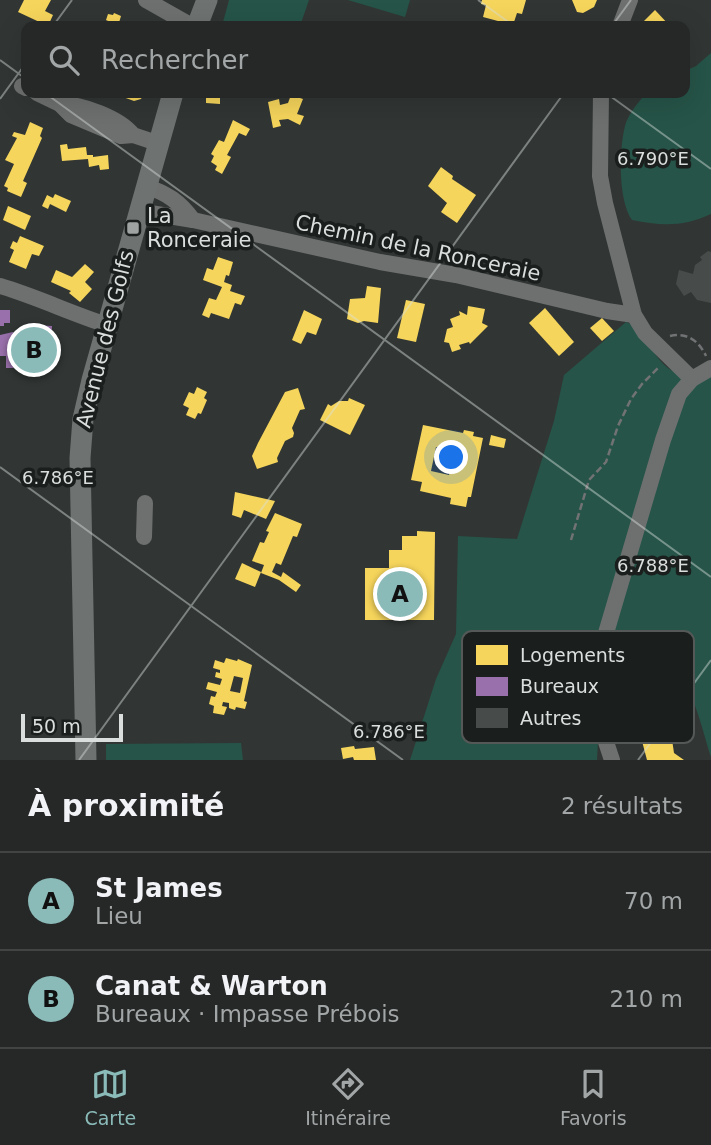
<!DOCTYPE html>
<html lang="fr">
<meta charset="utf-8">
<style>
:root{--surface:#252827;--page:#313433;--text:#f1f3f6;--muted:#a3a6a7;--line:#424444;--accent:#8bbbb9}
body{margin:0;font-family:"DejaVu Sans",sans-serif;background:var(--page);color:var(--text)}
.scale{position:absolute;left:21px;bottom:18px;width:102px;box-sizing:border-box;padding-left:7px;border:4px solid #dadfdd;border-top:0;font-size:19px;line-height:24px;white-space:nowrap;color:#dadfdd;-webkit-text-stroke:5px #1a1e1c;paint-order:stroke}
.you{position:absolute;left:452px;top:458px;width:24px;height:24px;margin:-18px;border:5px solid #fff;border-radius:50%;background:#1a73e8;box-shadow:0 0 0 10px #1a73e833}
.badge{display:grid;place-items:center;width:46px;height:46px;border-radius:50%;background:var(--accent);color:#111;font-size:23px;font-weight:700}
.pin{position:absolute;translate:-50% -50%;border:4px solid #fff;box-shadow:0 2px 7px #0006}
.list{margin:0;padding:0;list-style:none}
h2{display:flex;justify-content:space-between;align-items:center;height:91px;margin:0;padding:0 28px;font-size:30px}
h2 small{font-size:23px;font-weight:400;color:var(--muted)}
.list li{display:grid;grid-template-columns:46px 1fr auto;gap:21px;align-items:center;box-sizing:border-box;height:98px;padding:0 28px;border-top:2px solid var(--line)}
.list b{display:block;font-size:26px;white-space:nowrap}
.list p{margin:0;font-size:23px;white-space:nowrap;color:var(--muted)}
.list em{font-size:23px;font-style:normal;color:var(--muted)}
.icon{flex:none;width:38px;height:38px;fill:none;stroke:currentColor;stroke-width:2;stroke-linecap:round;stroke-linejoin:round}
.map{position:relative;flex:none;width:711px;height:760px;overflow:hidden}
.search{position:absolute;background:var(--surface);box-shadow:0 7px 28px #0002;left:21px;right:21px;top:21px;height:77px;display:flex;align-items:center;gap:18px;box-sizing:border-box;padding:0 24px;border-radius:14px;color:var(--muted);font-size:26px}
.sheet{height:287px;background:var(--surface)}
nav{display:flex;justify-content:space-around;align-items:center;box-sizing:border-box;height:98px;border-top:2px solid var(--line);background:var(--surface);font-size:19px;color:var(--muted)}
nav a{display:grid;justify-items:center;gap:4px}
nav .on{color:var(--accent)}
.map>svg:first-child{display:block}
</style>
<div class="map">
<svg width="711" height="760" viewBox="0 0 711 760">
<rect width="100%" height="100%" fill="#313634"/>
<g fill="#265448">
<polygon points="229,0 309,0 300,26 222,26"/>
<polygon points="348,0 410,0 405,17"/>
<path d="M711,53V214C683,227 661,226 632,220C618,200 619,150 625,126C628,114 638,103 646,93H685V71L696,66Z"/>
<path d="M626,322C646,329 652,359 671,370C680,375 693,377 703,380L711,374V757C702,730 691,675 666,660C647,649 618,647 597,643L591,674L589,705L598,741L597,760H410L436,679L456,634L458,536L517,539L554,421L564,375Z"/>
<polygon points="241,743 243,760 106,760 106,744"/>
</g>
<g fill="#f6d55c" fill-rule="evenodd">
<polygon points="24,0 51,0 45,11 53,15 48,26 18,12"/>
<polygon points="482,0 526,0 522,14 517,13 513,25 483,17 486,5 481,4"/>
<polygon points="572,0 597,0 594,7 583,13 577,12"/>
<polygon points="655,10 670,26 643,26 641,24"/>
<polygon points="114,13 121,16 118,26 109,25 110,22 106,20 108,14 113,15"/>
<polygon points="125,93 144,93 141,99 134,101 123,97"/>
<polygon points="206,93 220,94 220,104 206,103"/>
<polygon points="291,95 303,99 297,114 304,116 300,125 288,119 279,120 281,126 273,128 268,102 279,99 280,105 288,103"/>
<polygon points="233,120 250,129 246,136 239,133 227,155 231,157 222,174 215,170 217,166 211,162 214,156 211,154 219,140 224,142"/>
<polygon points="30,122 43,128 40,136 42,138 23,181 27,183 21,197 7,191 8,188 4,186 14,164 5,160 17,138 12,136 14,132 25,135"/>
<polygon points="67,144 68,149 86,147 87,155 93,155 93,157 108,155 109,169 100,170 99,165 89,167 88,159 62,161 60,145"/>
<polygon points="441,167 453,176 452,179 476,195 457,223 441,212 447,203 428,186"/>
<polygon points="55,194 71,201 66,212 50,204 48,209 42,206 47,195 53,198"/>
<polygon points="8,206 31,216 25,230 3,220"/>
<polygon points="20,236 44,246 39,256 32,254 26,269 9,262 14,250 10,248 13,241 17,243"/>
<polygon points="218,257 233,262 229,276 226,275 224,282 232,285 230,291 245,296 241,305 235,303 229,319 211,313 209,318 202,315 209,298 216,300 222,287 203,280 207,268 213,270"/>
<polygon points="85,264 94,272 85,282 92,289 80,302 69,293 71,291 51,282 56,270 72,277"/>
<polygon points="367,286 381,288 378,323 364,321 358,323 347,319 350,299 365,298"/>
<polygon points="406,300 425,304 416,342 397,338"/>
<polygon points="468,306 485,309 482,323 488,326 470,344 469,342 459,345 461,349 452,352 449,343 444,342 447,329 453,327 450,319 460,315 459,311 467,315"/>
<polygon points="545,308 574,342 559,356 529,323"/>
<polygon points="304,310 322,319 316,335 307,332 301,344 292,340"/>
<polygon points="602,318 614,331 602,341 590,328"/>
<polygon points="197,387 207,392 204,398 207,400 201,414 198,413 195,419 186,415 189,408 183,405 189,392 194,394"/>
<polygon points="298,388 305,409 300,410 292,428 294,433 293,437 285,441 277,458 278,462 257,469 252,456 258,443 285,392"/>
<polygon points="349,398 365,405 350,435 320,420 328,404 331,406 339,401 348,401"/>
<path d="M423,425L463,433L464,430L474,432L473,436L483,438L471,497H468L466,507L450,504L451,498L420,491L422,482L411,480ZM436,447L454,450L449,475L431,471Z"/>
<polygon points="491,435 506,439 504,448 489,445"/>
<polygon points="235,492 275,501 266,519 244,510 241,518 232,515"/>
<polygon points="275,513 302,524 297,537 293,536 281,565 276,563 272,572 281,577 283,572 301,585 296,592 279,580 261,573 264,565 252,561 260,542 264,543 269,532 266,531"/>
<polygon points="417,531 435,532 434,620 365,620 365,568 389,568 389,550 402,550 402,536 417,536"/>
<polygon points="242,563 261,572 255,587 235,579"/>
<path d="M226,658L237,661L238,659L252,665L244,701L247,702L245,709L236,707L235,710L229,708V703L223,702L222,706L227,707L224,715L213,713L214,706L209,704L211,696L215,697L217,692L206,689L208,682L220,685L222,679L215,677L216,672L220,673V670L213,668L215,660L224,663ZM234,676L243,678L240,693L230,691Z"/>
<polygon points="647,683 671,684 669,709 665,708 667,726 670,726 674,753 684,760 647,760 634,711 636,687 646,688"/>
<polygon points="354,746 355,749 374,747 376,760 354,760 353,757 343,759 341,748"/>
</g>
<g fill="#9970ab">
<polygon points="0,310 10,310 10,323 4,323 4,326 0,326"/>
<polygon points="33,325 52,326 51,350 45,350 45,363 27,363 27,368 6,368 6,356 0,356 0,335 13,332 19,335 33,335"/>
</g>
<polygon fill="#474c4a" points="708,251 711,252 711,303 697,300 691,292 684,296 676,284 679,270 693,274 695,265 702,260 700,257"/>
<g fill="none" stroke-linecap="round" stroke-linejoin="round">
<g stroke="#717273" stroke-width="2.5" stroke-dasharray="7 3.5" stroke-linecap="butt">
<path d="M670,336C687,332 699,341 706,356"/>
<polyline points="571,540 589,480 606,462 618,426 631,399 642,384 660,366"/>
</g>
<g stroke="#6e7070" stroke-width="16">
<polyline points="146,0 192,26"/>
<polyline points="620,26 630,0"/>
<polyline points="22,86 26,88"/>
<polyline points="37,93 60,104 71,115 121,136 133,135 157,143"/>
<polyline points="601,93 600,176 605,203 634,315 645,333 692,379"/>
<path d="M60,104C82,104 120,118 133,135"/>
<path d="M145,186C167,193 180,202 193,220"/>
<polyline points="138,211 193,220 380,262 456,275 607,311 634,315"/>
<path d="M0,286C37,297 70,313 107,325"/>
<polyline points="144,537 145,503"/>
<polyline points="612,760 597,715 598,671 606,633 663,440 679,394 692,379 711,368"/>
</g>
<g stroke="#6e7270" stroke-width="21">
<polyline points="197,26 207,0"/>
<polyline points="86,760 80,458 83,419 92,380 173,93"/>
</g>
</g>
<path fill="none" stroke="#dadfdd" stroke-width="2" stroke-opacity="0.45" d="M478,0L514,26M53,26L72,0M612,26L631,0M0,60L26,79M45,93L711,577M606,93L711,169M0,99L26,63M0,467L403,760M79,760L564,93M638,760L711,660"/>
<rect fill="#9fa4a2" stroke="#1a1e1c" stroke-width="2.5" x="126" y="221" width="14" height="14" rx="3.5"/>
<g text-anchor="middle" stroke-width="7" stroke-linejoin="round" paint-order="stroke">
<g font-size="21" fill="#dadfdd" stroke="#1a1e1c" text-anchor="start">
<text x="147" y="223">La<tspan x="147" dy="24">Ronceraie</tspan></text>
</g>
<g font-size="21" fill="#dadfdd" stroke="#1a1e1c">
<text transform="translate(418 248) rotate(12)" y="7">Chemin de la Ronceraie</text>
<text transform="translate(105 339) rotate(-76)" y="7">Avenue des Golfs</text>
</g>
</g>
<rect x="462" y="631" width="232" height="112" rx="10" fill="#1a1e1c" stroke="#545856" stroke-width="2"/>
<rect x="476" y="645" width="32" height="20" fill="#f6d55c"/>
<rect x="476" y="677" width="32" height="19" fill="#9970ab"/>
<rect x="476" y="708" width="32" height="20" fill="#474c4a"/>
<g font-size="19" fill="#dadfdd">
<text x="520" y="662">Logements</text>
<text x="520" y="693">Bureaux</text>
<text x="520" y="725">Autres</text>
</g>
<g font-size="18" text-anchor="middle" fill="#dadfdd" stroke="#1a1e1c" stroke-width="7" stroke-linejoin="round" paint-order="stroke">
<text x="653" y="165">6.790°E</text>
<text x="58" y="484">6.786°E</text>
<text x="653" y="572">6.788°E</text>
<text x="389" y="738">6.786°E</text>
</g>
</svg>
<div class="scale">50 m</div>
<div class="you"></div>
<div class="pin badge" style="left:400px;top:594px">A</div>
<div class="pin badge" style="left:34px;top:350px">B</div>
<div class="search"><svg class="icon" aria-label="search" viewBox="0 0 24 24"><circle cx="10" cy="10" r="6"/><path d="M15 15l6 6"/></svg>Rechercher</div>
</div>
<section class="sheet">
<h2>À proximité<small>2 résultats</small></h2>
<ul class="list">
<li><span class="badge">A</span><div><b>St James</b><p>Lieu</p></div><em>70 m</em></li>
<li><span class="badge">B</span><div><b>Canat &amp; Warton</b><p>Bureaux · Impasse Prébois</p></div><em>210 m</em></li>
</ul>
</section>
<nav>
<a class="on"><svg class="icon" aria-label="map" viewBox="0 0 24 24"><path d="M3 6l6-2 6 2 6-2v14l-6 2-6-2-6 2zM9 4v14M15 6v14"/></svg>Carte</a>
<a><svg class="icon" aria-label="directions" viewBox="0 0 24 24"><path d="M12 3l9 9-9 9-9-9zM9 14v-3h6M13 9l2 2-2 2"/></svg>Itinéraire</a>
<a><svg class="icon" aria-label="saved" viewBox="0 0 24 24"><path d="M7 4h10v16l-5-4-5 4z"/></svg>Favoris</a>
</nav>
